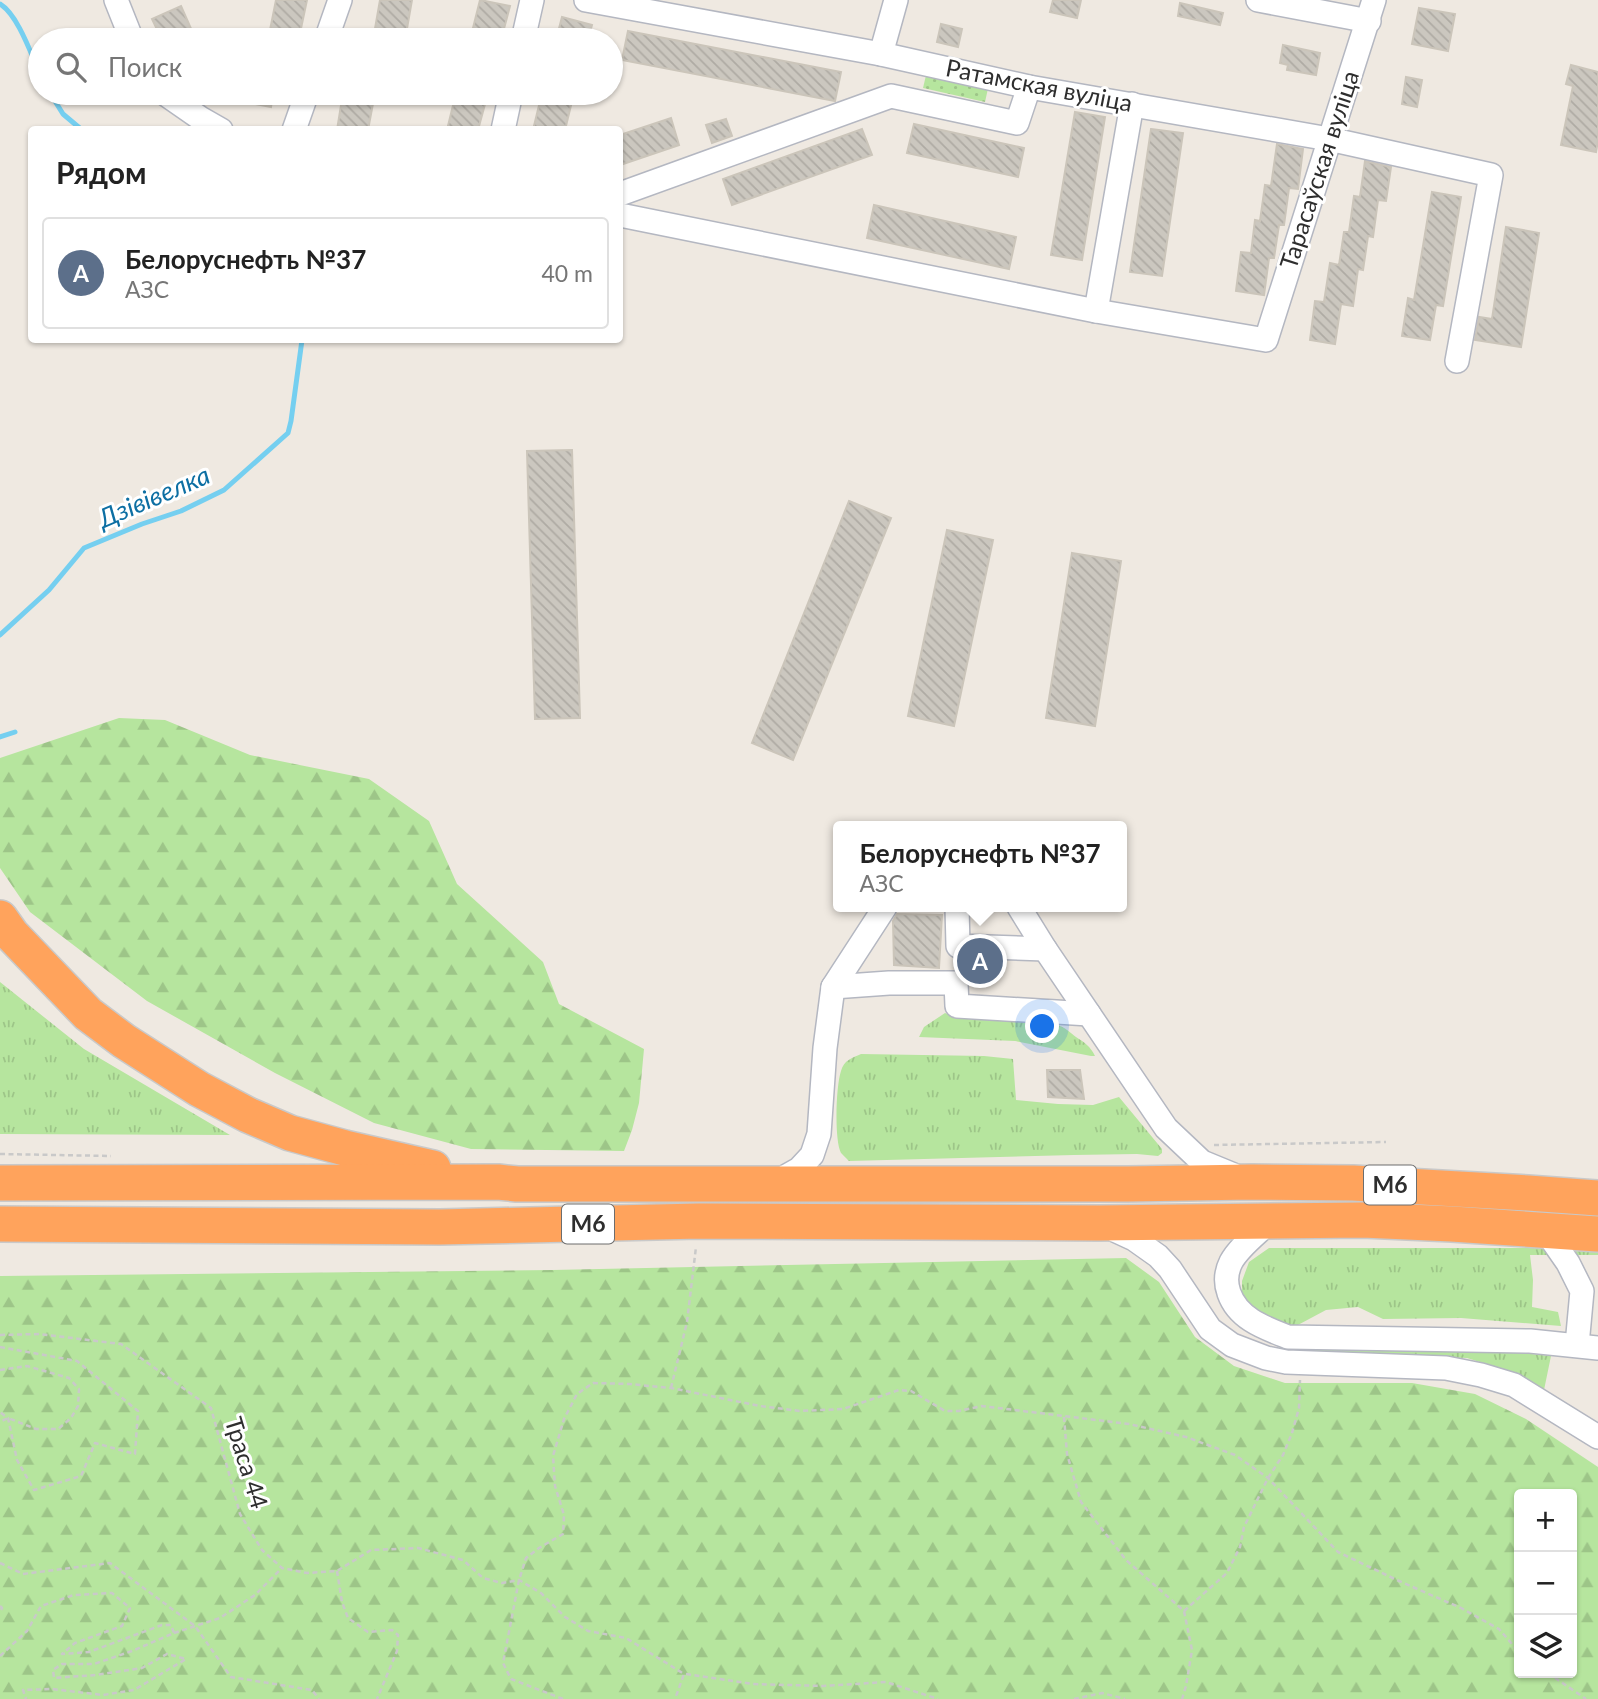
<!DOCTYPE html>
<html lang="ru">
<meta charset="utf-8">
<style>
:root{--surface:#fff;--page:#f6f6f6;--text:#222;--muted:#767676;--line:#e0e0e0;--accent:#db2777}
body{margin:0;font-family:Lato,sans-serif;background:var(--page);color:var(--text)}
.controls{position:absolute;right:21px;bottom:21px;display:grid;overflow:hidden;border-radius:7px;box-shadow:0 2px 5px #0004}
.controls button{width:63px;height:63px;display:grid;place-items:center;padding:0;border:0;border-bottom:2px solid var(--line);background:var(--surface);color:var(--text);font:35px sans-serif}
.you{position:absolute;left:1043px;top:1027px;width:24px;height:24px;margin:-18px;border:5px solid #fff;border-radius:50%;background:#1a73e8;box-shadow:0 0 0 10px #1a73e833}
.badge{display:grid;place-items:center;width:46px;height:46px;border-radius:50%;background:var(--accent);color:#fff;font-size:23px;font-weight:700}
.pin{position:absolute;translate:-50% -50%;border:4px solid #fff;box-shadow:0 2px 7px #0006}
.popup{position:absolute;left:833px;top:821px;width:294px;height:91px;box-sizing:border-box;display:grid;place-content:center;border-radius:7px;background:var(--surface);filter:drop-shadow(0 2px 5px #0005);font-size:23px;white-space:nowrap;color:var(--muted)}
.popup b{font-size:26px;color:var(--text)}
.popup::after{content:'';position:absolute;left:50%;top:100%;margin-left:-14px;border:14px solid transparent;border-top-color:var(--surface)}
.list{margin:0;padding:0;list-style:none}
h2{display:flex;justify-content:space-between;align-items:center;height:91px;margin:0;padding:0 28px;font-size:30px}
h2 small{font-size:23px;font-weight:400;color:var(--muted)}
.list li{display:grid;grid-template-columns:46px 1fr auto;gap:21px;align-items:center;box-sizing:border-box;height:112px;margin:0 14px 14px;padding:0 14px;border:2px solid var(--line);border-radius:7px}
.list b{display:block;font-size:26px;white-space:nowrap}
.list p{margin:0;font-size:23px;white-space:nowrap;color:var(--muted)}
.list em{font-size:23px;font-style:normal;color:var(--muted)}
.icon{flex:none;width:38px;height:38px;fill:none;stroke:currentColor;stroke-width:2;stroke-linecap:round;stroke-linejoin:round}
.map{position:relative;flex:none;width:1598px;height:1699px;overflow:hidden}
.search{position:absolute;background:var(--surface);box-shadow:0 2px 5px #0004;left:28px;top:28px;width:595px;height:77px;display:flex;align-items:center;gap:18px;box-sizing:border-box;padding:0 24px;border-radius:38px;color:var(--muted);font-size:26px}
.panel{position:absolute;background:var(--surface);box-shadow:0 2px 5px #0004;left:28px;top:126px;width:595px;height:217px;border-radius:7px}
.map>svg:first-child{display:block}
</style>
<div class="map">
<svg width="1598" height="1699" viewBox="0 0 1598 1699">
<defs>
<pattern id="grass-tufts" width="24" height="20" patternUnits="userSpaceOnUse" patternTransform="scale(1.75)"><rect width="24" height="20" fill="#b6e59e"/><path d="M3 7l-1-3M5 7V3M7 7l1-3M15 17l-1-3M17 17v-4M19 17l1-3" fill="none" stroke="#9dc588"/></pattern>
<pattern id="forest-firs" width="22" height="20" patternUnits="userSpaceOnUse" patternTransform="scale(1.75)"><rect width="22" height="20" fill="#b6e59e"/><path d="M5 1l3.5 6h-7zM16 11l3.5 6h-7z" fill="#9dc588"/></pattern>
<pattern id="park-dots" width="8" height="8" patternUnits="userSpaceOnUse" patternTransform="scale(1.75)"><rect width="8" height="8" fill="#b6e59e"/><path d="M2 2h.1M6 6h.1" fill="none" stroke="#9dc588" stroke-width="1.8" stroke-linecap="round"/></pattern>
<pattern id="building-back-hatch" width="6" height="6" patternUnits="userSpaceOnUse" patternTransform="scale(1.75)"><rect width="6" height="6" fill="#cbc7bf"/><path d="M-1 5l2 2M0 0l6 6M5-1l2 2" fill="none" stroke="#afaba4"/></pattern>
</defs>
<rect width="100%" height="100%" fill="#efe9e1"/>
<g fill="url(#grass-tufts)">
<polygon points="0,982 84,1049 230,1135 0,1134"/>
<path d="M945,1013C979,1029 1022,1010 1058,1025C1064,1027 1071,1033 1076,1037C1084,1042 1091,1047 1095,1056H1091L1015,1041L919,1037L924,1027Z"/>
<path d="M861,1054L984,1056L1013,1059L1016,1100L1058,1104L1093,1105L1119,1097L1162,1149V1153L1158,1156L1137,1154L1074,1155L849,1161C848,1160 842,1154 841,1153C834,1140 836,1085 841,1071C844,1060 852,1058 861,1054Z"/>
<polygon points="1269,1248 1598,1248 1598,1255 1530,1255 1533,1280 1532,1307 1558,1312 1561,1326 1461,1318 1383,1319 1358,1307 1326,1310 1296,1326 1264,1318 1242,1304 1242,1281 1249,1262"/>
<polygon points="1288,1345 1521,1353 1551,1356 1544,1390 1496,1367 1467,1358 1288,1352"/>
</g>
<g fill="url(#forest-firs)" fill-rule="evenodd">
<polygon points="119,718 165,720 250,755 369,779 429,821 457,884 543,962 559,1004 644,1049 639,1103 632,1130 624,1151 471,1149 374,1123 275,1073 147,1001 30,912 0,868 0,758"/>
<path d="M1126,1258L1159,1282L1195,1337L1234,1366L1285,1383H1412L1475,1394L1526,1419L1598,1467V1699H0V1276L552,1270ZM1519,1494H1572V1673H1519Z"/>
</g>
<polygon fill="url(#park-dots)" points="927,71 989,84 985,102 923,88"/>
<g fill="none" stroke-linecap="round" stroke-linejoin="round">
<g stroke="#75cff0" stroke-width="5">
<path d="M0,4C18,15 31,54 40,74"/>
<polyline points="50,93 63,114 82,130"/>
<polyline points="0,635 49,590 84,548 142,524 181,511 224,490 288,433 291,421 302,340"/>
<polyline points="0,737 15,732"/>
</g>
</g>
<g fill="url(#building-back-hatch)" stroke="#cbc5ba" stroke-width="2">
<polygon points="276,0 307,0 299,38 292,36 291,40 268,40"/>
<polygon points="380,0 412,0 405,40 373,40"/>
<polygon points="480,0 510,6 501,40 470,40"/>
<polygon points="1053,0 1081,0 1077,18 1050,12"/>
<polygon points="1180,3 1223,13 1220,25 1178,16"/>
<polygon points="181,6 196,40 162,40 152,19"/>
<polygon points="1419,8 1455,14 1448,51 1412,44"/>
<polygon points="562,17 592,25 588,40 556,40"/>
<polygon points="941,24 962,29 958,47 937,42"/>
<polygon points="628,31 841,72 835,101 622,60"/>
<polygon points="1283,45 1320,53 1316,75 1287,70 1288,65 1280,63"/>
<polygon points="1571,65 1598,72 1598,141 1596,152 1561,145 1573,86 1566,84"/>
<polygon points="1406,77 1422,80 1417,107 1402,104"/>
<polygon points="230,93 273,93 271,107 230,99"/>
<polygon points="343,93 375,93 368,130 337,130"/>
<polygon points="456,93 488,93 478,130 447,130"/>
<polygon points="542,93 574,93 565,130 533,130"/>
<polygon points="1075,112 1105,117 1082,260 1051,255"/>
<polygon points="671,118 679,145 620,165 620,135"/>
<polygon points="726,119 732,136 712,143 706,125"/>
<polygon points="914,124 1024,148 1018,177 907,153"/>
<polygon points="862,129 872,155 732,205 723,179"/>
<polygon points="1151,129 1183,133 1162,276 1130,272"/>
<polygon points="1277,144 1303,149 1298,189 1289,188 1284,225 1279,225 1274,258 1269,258 1264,295 1236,291 1241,252 1251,253 1255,220 1260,221 1265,185 1271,186"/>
<polygon points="1365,161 1391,167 1386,201 1378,200 1373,237 1368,236 1363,270 1358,269 1353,306 1341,304 1335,344 1310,340 1315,301 1324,302 1330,263 1339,265 1344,232 1349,232 1354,196 1360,197"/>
<polygon points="1432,192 1461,197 1443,306 1436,305 1430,340 1402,336 1408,298 1414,300"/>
<polygon points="874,205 1016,237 1009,269 867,238"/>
<polygon points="1506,227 1539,233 1521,347 1475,340 1479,317 1492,319"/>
<polygon points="572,450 580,718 535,719 527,451"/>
<polygon points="849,501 891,518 793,760 752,743"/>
<polygon points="947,530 993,540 954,726 908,716"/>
<polygon points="1072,553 1121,561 1095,726 1046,718"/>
<polygon points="897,914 942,915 939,968 894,965 893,921"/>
<polygon points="1047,1070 1080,1070 1084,1099 1048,1097"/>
</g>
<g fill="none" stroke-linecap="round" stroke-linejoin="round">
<defs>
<g id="minor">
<polyline points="116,0 132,40"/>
<polyline points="586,0 881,54 1029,87 1329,139 1491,175 1457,361"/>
<polyline points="1258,0 1369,21"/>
<polyline points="326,40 340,0"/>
<polyline points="523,40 532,0"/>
<polyline points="881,54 896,0"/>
<polyline points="164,93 200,118 221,130"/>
<polyline points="294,130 307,93"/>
<polyline points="503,130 511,93"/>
<polyline points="620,194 891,96 1017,123 1029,87"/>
<polyline points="620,215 1096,311 1266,340 1374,0"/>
<polyline points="1096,311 1132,104"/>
<polyline points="957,907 958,946 1045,949"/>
<polyline points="1019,907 1045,949 1166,1128 1202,1162 1236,1176"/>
<polyline points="833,987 889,983 956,983 957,1006 1089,1014"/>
<polyline points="776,1182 799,1169 812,1155 819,1134 825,1048 833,987 885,907"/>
<path d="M1269,1222C1257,1234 1239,1247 1231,1262C1226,1272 1225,1282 1229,1293C1238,1319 1265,1328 1288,1337L1530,1341L1598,1348"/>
<polyline points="1108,1227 1134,1239 1158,1256 1170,1269 1210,1329 1232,1345 1266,1358 1286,1362 1446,1368 1481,1375 1514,1385 1598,1437"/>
<polyline points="1545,1230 1568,1263 1582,1291 1577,1345"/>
</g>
<g id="highway">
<polyline points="0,918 12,935 88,1014 124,1041 199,1089 248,1115 290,1133 345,1148 433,1168"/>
<polyline points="0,1183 498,1182 517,1184 1128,1184 1252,1182 1353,1183 1528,1193 1598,1198"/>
<polyline points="0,1224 440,1227 699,1221 1099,1223 1363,1220 1452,1224 1598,1234"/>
</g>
</defs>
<use href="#minor" stroke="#b4b7c1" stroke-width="26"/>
<use href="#highway" stroke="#c9c9c9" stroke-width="38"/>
<g stroke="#c9c9c9" stroke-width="2.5" stroke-dasharray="5 3.5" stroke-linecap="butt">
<polyline points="1214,1145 1386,1142"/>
<polyline points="0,1154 111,1156"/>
<polyline points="0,1335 39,1334 121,1344 211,1408 240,1514 262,1550 282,1568 307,1573 337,1571 371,1550 418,1548 463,1560 483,1578 502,1583 519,1580 541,1593 565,1617 588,1631 626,1638 684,1674 675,1699"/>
<polyline points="0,1347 77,1361 138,1411 135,1454 95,1443 81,1476 34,1490 17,1460 8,1418 0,1412"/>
<polyline points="0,1370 27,1366 69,1378 79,1389 78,1406 71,1418 58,1429 36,1429 8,1418 0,1422"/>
<polyline points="671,1388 687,1322 696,1247"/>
<polyline points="1064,1417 1067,1454 1081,1502 1126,1560 1184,1611 1192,1650 1186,1686 1182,1699"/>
<polyline points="0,1563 23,1574 110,1563 195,1626 231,1677 312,1690 319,1699"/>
<polyline points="337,1571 342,1602 348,1618 368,1632 392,1630 398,1635 397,1651 377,1699"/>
<polyline points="0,1606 2,1608 0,1612"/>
<polyline points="1184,1611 1227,1573 1240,1547 1244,1527 1268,1478 1283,1455 1292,1433 1299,1408 1300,1380"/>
<polyline points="174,1633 220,1618 255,1595 282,1568"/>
<polyline points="0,1656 27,1631 41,1606 74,1595 112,1593 130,1608 122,1626 75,1643 62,1654 89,1652 162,1625 171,1625 174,1633 132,1651 94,1664 62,1664 53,1670 54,1678 96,1675 142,1668 167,1654 186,1659 134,1690 103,1695 52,1689 23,1690 26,1699"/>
<polyline points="1548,1673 1586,1699"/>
<polyline points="686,1674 753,1684 823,1686 886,1682 938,1699"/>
<polyline points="563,1699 511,1679 503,1663 519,1580 526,1558 539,1548 563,1534 564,1515 555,1486 553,1456 564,1419 577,1394 593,1383 629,1384 671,1388 760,1406 800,1411 843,1409 899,1390 911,1391 945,1411 959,1411 982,1406 1129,1424 1186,1437 1235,1455 1268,1478 1338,1552 1399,1581 1461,1608 1499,1629 1519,1652"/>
<polyline points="1074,1699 1102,1693 1125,1699"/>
</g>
<use href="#minor" stroke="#fff" stroke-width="23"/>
<use href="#highway" stroke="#ffa35c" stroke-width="35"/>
</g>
<g text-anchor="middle" stroke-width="6" stroke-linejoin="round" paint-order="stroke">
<g fill="#fff" stroke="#6d6d6d" stroke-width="2">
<rect x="1364" y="1165.5" width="52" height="39" rx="5"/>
<rect x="562" y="1204.5" width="52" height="39" rx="5"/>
</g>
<g font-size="23" font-weight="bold" fill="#2e2e2e">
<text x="1390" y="1193">М6</text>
<text x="588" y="1232">М6</text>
</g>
<g font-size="24" fill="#2e2e2e" stroke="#fff">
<text transform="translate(1039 86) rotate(11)" y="8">Ратамская вуліца</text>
<text transform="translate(1320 170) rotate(-72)" y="8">Тарасаўская вуліца</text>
<text transform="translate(246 1463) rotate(73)" y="8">Траса 44</text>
</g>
<g font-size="26" font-style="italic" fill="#0d6fa3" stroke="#fff">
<text transform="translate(154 497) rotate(-23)" y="9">Дзівівелка</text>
</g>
</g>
</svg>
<div class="controls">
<button>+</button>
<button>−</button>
<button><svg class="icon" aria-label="layers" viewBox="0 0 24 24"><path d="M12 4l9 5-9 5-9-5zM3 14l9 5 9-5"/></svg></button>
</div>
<div class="you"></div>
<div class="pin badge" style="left:980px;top:961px;background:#5c6f8a">A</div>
<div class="popup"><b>Белоруснефть №37</b>АЗС</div>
<div class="search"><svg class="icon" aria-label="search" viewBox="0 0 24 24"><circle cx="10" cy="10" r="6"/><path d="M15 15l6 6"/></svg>Поиск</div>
<section class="panel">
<h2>Рядом<small></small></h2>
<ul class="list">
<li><span class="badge" style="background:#5c6f8a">A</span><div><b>Белоруснефть №37</b><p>АЗС</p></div><em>40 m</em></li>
</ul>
</section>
</div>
